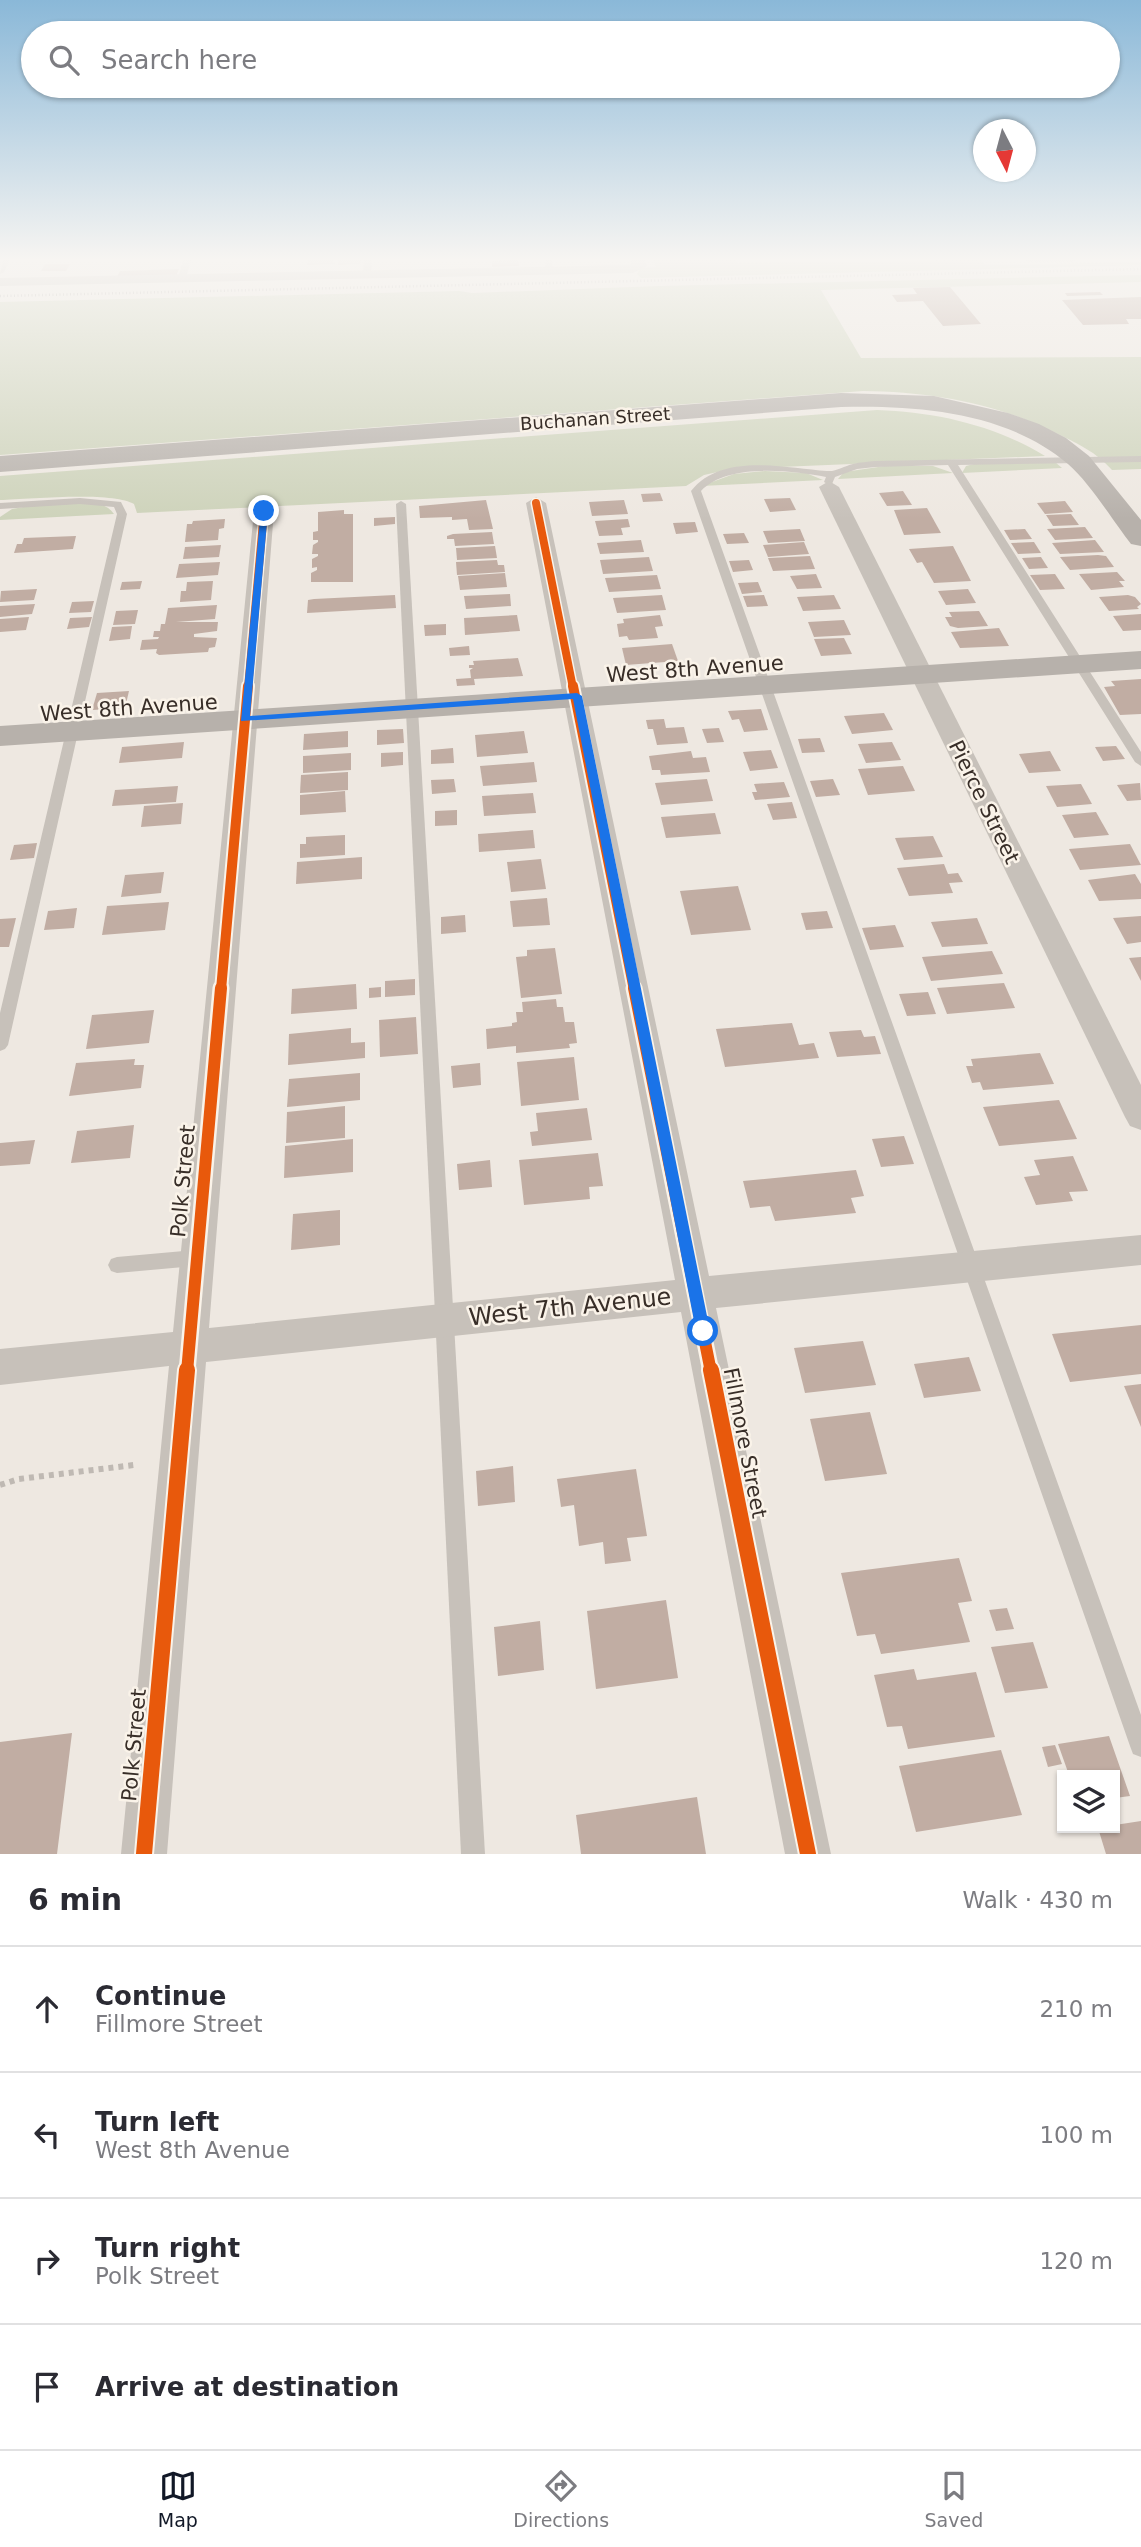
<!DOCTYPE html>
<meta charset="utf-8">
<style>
:root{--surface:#fff;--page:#f2f2f3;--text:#2b2b33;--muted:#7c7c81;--line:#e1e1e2;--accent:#111827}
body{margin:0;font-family:"DejaVu Sans",sans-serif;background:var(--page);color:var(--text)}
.controls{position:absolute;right:21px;bottom:21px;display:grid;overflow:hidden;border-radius:0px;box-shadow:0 2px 5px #0004}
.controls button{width:63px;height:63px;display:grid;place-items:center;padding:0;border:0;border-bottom:2px solid var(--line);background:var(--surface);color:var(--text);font:35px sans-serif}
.compass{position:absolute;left:973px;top:119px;width:63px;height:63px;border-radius:50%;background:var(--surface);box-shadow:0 2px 5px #0004;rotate:174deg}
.stop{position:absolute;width:21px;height:21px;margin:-16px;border:5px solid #1a73e8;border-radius:50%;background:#fff}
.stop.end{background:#1a73e8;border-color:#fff;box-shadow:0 2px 7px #0008}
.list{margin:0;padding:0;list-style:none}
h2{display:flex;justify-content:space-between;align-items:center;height:91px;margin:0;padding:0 28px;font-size:30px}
h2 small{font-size:23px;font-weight:400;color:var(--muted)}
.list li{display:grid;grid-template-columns:46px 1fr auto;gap:21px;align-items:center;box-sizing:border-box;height:126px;padding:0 28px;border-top:2px solid var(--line)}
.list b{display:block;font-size:26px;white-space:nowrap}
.list p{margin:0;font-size:23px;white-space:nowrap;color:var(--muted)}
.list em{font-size:23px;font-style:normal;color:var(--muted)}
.icon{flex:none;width:38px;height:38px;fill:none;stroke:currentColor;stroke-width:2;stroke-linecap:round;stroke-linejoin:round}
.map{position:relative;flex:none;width:1141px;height:1854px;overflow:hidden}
.search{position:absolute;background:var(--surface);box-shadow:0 2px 5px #0004;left:21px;right:21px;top:21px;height:77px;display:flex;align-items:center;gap:18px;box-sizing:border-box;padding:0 24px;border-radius:38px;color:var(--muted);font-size:26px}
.sheet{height:595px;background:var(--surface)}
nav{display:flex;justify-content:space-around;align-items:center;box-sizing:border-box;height:98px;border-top:2px solid var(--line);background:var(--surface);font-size:19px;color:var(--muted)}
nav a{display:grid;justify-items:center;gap:4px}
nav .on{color:var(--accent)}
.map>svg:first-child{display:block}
</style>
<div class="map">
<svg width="1141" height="1854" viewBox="0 0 1141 1854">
<rect width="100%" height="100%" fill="#eee8e1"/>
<g fill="#ced3bb">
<polygon points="654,260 736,260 737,263 980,260 986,265 1141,262 1141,265 641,278 637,274 640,268 656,267"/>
<path d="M1141,275V282L821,290L861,358L1141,357V469L1112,470C1096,452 1080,445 1058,434C996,403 933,392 863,391L0,455V302L459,291L472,293L659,286Z"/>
<path d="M877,410C936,412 994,425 1045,456L731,469L704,475L686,486L137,513L134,504C113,491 28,499 0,500V476Z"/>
<polygon points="1055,462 1062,468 962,473 966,466 974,464"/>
<polygon points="885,466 933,466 953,473 838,479 844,472"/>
<polygon points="765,471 806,473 823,480 701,486 734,474"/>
<path d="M84,503C97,504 106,503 114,514L0,520V517L12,509L29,506Z"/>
</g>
<g fill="#c1ada3">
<polygon points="308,260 332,260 335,264 307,265"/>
<polygon points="338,260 361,260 360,264 338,265"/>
<polygon points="518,260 519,266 492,267 492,261"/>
<polygon points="45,264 70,264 66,271 41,271"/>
<polygon points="179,269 176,276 117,277 120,271"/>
<polygon points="950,287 981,324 943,326 923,301 897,302 892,295 917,294 913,288"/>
<polygon points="1100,292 1103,295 1067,296 1065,293"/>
<polygon points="1141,297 1141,319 1126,319 1129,324 1083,325 1062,300"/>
<polygon points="903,491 912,505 887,506 879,493"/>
<polygon points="660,493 663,501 643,502 641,494"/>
<polygon points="790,498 796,510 770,512 764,499"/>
<polygon points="486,500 493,529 469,530 467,519 452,520 452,517 420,518 419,506"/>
<polygon points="624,500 628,514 592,516 589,502"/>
<polygon points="1065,501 1073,512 1045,514 1037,503"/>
<polygon points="927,508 941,533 904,535 894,510"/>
<polygon points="344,510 344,514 353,514 353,582 311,582 311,573 317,570 317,567 312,568 312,559 318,556 318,554 312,554 313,545 318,542 318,540 313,540 313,532 318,531 318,512"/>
<polygon points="1071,514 1079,525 1053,526 1046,515"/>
<polygon points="395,517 395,524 374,526 374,518"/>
<polygon points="225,519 224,528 219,529 218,540 185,542 187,524 192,524 193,521"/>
<polygon points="628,519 630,527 621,528 623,535 599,536 595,521"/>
<polygon points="695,522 698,532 676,534 673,523"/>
<polygon points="1085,527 1093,538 1055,540 1047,529"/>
<polygon points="800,529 805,541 768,543 763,531"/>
<polygon points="1025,529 1032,539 1010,540 1004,530"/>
<polygon points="492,532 494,544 455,546 454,539 447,539 447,536 453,534"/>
<polygon points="744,533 749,543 727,544 723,534"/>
<polygon points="76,536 73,549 14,553 17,544 22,544 24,538"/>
<polygon points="641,540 644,552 600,554 597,543"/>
<polygon points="1095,540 1104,552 1060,554 1052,543"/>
<polygon points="804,542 809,554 768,557 763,545"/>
<polygon points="1034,542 1041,553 1018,554 1011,543"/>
<polygon points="221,545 219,557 183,559 185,547"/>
<polygon points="495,546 497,558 457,560 456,548"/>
<polygon points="953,546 971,581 934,583 922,562 917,563 909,549"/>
<polygon points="1098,555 1106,556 1114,567 1070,570 1060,557"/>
<polygon points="810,556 815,569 773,571 768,558"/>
<polygon points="649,557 653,571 603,574 600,560"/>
<polygon points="1041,557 1048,568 1029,569 1022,558"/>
<polygon points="497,560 498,565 504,565 505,572 457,575 456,562"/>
<polygon points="749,560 753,570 733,572 729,561"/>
<polygon points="220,562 218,575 176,578 179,564"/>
<polygon points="1117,572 1125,581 1119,581 1124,587 1091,590 1079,574"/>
<polygon points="505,573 507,587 460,590 458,576"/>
<polygon points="816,574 822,588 797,589 790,576"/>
<polygon points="1055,574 1065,589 1040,590 1030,575"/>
<polygon points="657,575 661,589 609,592 605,578"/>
<polygon points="142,581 140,589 120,590 122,582"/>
<polygon points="213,581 211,600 180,602 181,591 186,591 187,582"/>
<polygon points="758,582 762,592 742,594 738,583"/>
<polygon points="37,589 34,600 0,602 1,591"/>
<polygon points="968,589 976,603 946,605 938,591"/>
<polygon points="510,594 511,606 466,609 464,596"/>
<polygon points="395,595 396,608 307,613 308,600 314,599"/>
<polygon points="662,595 666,610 617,613 613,598"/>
<polygon points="764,595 768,606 747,607 743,596"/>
<polygon points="834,595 841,609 803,611 797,597"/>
<polygon points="1128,595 1135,597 1141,604 1137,607 1139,609 1109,611 1099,597"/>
<polygon points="94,601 91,612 69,613 72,602"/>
<polygon points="35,604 32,614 0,617 0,606"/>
<polygon points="217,605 215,619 176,622 218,622 217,631 194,634 194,637 217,638 215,647 209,648 208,652 159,655 156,653 157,649 140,650 142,640 158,639 159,637 153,637 154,631 160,631 161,624 165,624 168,608"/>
<polygon points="138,610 135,624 113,625 116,611"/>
<polygon points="979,611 988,626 958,628 950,626 945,617 952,617 949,612"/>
<polygon points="1141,614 1141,630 1123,631 1113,616"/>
<polygon points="517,615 520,631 465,635 464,618"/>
<polygon points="660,615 663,626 655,627 658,638 629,640 627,636 619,637 617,624 624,623 623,619"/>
<polygon points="29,617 26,630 0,632 0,619"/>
<polygon points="92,617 89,627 67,629 70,618"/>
<polygon points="844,620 851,635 814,637 808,622"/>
<polygon points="446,624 446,635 425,636 424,625"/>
<polygon points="132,626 130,639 109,641 112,627"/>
<polygon points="999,628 1009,646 960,648 951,632"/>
<polygon points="844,638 852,654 821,656 814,639"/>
<polygon points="672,644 678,661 626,665 622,648"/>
<polygon points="469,646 470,655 450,656 449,648"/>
<polygon points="518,658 523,676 474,679 475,685 457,686 456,679 471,678 470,670 473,668 469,668 469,665 474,665 473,661"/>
<polygon points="1141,679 1141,714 1120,715 1104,687 1115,686 1111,681"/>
<polygon points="129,691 125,708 92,710 97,693"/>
<polygon points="761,709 768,730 744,732 739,719 732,720 728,711"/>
<polygon points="884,713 893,730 852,734 844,716"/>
<polygon points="664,719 666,728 684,727 688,743 657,745 653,729 648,729 646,720"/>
<polygon points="719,728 724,742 707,743 702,729"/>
<polygon points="403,729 404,743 377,745 377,730"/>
<polygon points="348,731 348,747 303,750 304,734"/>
<polygon points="524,731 528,753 477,757 475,735"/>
<polygon points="820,738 825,752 802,753 798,739"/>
<polygon points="184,742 182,758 119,763 122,747"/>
<polygon points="892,742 901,760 866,763 858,744"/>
<polygon points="1116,746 1125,759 1103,761 1095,747"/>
<polygon points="453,748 454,763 431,764 431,750"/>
<polygon points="771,750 778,768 750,771 743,752"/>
<polygon points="691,751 693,758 706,757 710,772 661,775 660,770 652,770 649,756"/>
<polygon points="1050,751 1061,771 1029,773 1019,754"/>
<polygon points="403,752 403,765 381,767 381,753"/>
<polygon points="351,753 351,770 303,773 303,756"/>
<polygon points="534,762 537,782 483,786 480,766"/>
<polygon points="903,766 915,791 868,795 858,769"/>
<polygon points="348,772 348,790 300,793 301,775"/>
<polygon points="454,779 456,792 432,794 431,780"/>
<polygon points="707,779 713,801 661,805 655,783"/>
<polygon points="833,779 840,795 816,797 810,781"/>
<polygon points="784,782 790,797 755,800 752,792 757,792 754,784"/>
<polygon points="1140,783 1141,800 1127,801 1117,785"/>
<polygon points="1081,784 1092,804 1057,807 1046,786"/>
<polygon points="178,786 176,802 112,806 115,790"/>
<polygon points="345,791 346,812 300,815 300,795"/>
<polygon points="533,793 536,813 484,816 482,796"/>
<polygon points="792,802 797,818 773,820 767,804"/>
<polygon points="183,803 181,824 141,827 144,806"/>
<polygon points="457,810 457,825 435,826 435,811"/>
<polygon points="1096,812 1109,835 1074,838 1062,815"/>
<polygon points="715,813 721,834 666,838 661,817"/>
<polygon points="533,830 535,848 479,852 478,834"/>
<polygon points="345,835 345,855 300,858 300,844 306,844 306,837"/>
<polygon points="933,836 943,857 904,860 895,838"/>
<polygon points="37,843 34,858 10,860 14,845"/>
<polygon points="1130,844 1141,865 1080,870 1069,849"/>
<polygon points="362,857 362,879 296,884 297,862"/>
<polygon points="541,859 546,889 511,892 507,862"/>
<polygon points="944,864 948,874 958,873 963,882 949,883 953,893 909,896 897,868"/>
<polygon points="164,872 161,893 121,897 125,875"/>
<polygon points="1135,874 1141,884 1141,899 1099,901 1088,880"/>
<polygon points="738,886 751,930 691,935 680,891"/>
<polygon points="547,898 550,925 513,927 510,901"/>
<polygon points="169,902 165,930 102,935 107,906"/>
<polygon points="77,908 74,928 44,930 48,911"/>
<polygon points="827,911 833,928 806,930 801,913"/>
<polygon points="465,915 466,932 441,934 441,917"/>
<polygon points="1141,916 1141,942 1127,944 1113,918"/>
<polygon points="16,918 9,947 0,947 0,919"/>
<polygon points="977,918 988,944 942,947 931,922"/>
<polygon points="895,925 904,947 870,950 862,928"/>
<polygon points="555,948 562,994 521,998 516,957 527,956 527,950"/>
<polygon points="992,951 1003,974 931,981 922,957"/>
<polygon points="1141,957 1141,981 1129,958"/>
<polygon points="415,979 415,995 385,997 385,981"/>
<polygon points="1004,983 1015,1008 947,1014 937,988"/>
<polygon points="356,984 357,1009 291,1014 292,989"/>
<polygon points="381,987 381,997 369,998 369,988"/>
<polygon points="928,992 936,1014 907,1016 899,994"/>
<polygon points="556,999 557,1007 563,1007 565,1022 574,1022 577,1043 569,1044 570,1048 516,1053 516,1046 487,1049 486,1029 512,1026 512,1023 517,1022 516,1012 523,1012 522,1002"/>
<polygon points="154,1010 149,1043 86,1049 92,1015"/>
<polygon points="416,1017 418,1054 380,1057 379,1020"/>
<polygon points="792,1023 799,1045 814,1043 819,1058 725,1067 716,1029"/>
<polygon points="351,1028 351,1043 365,1042 365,1058 288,1065 289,1034"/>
<polygon points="861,1030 864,1037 875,1036 881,1054 837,1057 829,1032"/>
<polygon points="1040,1053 1054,1084 983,1090 980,1082 972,1083 966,1066 973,1066 971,1059"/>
<polygon points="574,1057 579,1100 521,1106 517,1062"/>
<polygon points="135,1059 134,1065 144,1065 141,1088 69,1096 76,1063"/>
<polygon points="480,1063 481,1085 453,1088 451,1066"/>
<polygon points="360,1073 360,1100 287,1107 289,1079"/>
<polygon points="1059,1100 1077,1139 999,1146 983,1107"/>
<polygon points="345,1106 345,1138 286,1143 287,1112"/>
<polygon points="587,1108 592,1140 532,1146 530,1132 538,1131 536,1113"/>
<polygon points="134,1125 130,1158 71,1163 77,1131"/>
<polygon points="904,1136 914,1164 881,1167 872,1139"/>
<polygon points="353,1139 353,1172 284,1178 285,1146"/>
<polygon points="35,1140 30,1164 0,1166 0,1143"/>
<polygon points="598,1153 603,1186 589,1187 590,1199 524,1205 519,1160"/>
<polygon points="1073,1156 1088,1191 1069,1192 1073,1201 1036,1205 1024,1177 1040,1175 1034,1160"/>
<polygon points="490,1160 492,1187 459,1190 457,1164"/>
<polygon points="856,1170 864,1196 851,1198 856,1213 775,1221 770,1206 750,1208 743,1181"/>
<polygon points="340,1210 340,1245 291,1250 293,1214"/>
<polygon points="1141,1325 1141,1374 1070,1382 1052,1334"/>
<polygon points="863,1341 876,1385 805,1393 794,1348"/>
<polygon points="969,1357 981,1391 924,1398 914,1364"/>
<polygon points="1141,1384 1141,1427 1124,1386"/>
<polygon points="870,1412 887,1474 825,1481 810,1419"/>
<polygon points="513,1466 515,1502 478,1506 476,1471"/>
<polygon points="636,1469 647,1536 627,1538 631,1561 605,1564 603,1542 579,1546 574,1505 561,1507 557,1479"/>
<polygon points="959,1558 972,1601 958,1603 970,1642 881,1654 875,1634 857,1636 841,1573"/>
<polygon points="666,1600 678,1678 596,1689 587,1611"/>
<polygon points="1007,1608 1014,1629 996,1631 989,1610"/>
<polygon points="540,1621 544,1670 498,1676 494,1627"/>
<polygon points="1033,1642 1048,1688 1005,1693 991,1647"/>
<polygon points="914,1669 917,1680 976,1672 995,1737 908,1749 902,1726 887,1727 874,1675"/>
<polygon points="72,1733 57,1854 0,1854 0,1742"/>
<polygon points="1109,1736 1130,1796 1115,1798 1115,1775 1069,1775 1058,1744"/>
<polygon points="1055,1745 1062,1764 1048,1767 1042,1747"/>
<polygon points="1001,1750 1022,1815 916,1832 899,1766"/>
<polygon points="697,1797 706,1854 581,1854 576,1815"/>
<polygon points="1141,1821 1141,1854 1106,1854 1098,1828 1115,1828 1115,1825"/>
</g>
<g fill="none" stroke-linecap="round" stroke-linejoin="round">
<polyline stroke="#bfb9b3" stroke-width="6" stroke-dasharray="5 5" stroke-linecap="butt" points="0,1485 19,1479 134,1465"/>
<g fill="#c7c1ba" fill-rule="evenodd">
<polygon points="3,260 10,260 4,272 0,274"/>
<polygon points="183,260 191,260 186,278 182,280 178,278"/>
<polygon points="364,260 372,260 371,274 367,276 363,274"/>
<polygon points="545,260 552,260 553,273 546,271"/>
<polygon points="1024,260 1076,260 1072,262 1028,262"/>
<path d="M1141,456V462L958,465L1141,752V766L1135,762L948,465L875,467L857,469L835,477L832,484L829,485L824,482L826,477C791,470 727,463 701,491L1141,1715V1757L1133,1754L1130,1746L691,491C722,452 784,468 827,471C836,472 844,466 853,464C860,462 868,462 875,461Z"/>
<polygon points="80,498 121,502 127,514 8,1045 5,1049 0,1051 0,1013 117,514 114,507 80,504 0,509 0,503"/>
<polygon points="401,501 406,504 485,1854 461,1854 396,504"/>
<polygon points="195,1250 201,1253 204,1258 201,1263 195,1266 117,1273 111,1271 108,1265 111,1259 117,1257"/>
</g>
<g fill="#c7c1ba" fill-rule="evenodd">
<polygon points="631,260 645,260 647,266 633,273 0,286 0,278 631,265"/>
<polygon points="829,481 839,487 1141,1085 1141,1130 1130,1126 1125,1117 819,487"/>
<polygon points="536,497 546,503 709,1276 1141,1235 1141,1265 716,1308 831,1854 785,1854 681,1312 206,1362 167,1854 121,1854 169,1366 0,1385 0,1349 173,1332 254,511 257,507 264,505 274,511 209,1328 675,1280 526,503"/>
</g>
<g fill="#b7b1ab" fill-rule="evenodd">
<path d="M841,393L934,396L1008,413L1039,424L1066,438L1089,456L1141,520V546L1131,544C1113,521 1090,483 1068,464C1007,412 918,405 841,407L0,472V456Z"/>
<polygon points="1141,651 1141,669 0,746 0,726"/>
</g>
<polyline stroke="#aea9a5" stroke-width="2.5" stroke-dasharray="1 2.5" stroke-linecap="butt" points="0,296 1141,269"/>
<defs>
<g id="cycleway-far3">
<polyline points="536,503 573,688"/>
<polyline points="248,688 264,511"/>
</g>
<g id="cycleway-far2">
<polyline points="573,686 634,990"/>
<polyline points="221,990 248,686"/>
</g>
<g id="cycleway-far1">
<polyline points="634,988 711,1372"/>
<polyline points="187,1372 221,988"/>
</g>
<g id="cycleway">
<polyline points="711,1370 808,1854"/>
<polyline points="144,1854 187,1370"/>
</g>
</defs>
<use href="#cycleway-far3" stroke="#faf3e9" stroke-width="11"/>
<use href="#cycleway-far2" stroke="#faf3e9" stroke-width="14"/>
<use href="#cycleway-far1" stroke="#faf3e9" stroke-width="17"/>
<use href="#cycleway" stroke="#faf3e9" stroke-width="20"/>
<use href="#cycleway-far3" stroke="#e8590c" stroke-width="8"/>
<use href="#cycleway-far2" stroke="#e8590c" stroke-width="10"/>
<use href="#cycleway-far1" stroke="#e8590c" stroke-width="12"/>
<use href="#cycleway" stroke="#e8590c" stroke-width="16"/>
</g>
<linearGradient id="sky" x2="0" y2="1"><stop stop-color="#8ab8d8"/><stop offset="0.5" stop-color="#f7f5f2"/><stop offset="1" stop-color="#f7f5f2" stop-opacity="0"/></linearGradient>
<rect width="1141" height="519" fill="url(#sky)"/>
<polygon fill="#1a73e8" points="261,509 268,511 250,716 577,693 582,696 710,1331 708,1336 698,1336 696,1331 573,699 241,721"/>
<g text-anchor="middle" stroke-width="5" stroke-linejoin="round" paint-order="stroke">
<g font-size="18" fill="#382e28" stroke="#faf3e9">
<text transform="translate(595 419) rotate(-4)" y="6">Buchanan Street</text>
</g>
<g font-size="21" fill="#382e28" stroke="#faf3e9">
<text transform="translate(695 669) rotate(-4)" y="7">West 8th Avenue</text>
<text transform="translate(129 708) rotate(-4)" y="7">West 8th Avenue</text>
<text transform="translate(984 802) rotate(64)" y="7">Pierce Street</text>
<text transform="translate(183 1181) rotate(-85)" y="7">Polk Street</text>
<text transform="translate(745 1443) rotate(79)" y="7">Fillmore Street</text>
<text transform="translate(134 1745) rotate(-85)" y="7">Polk Street</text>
</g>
<g font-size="24" fill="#382e28" stroke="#faf3e9">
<text transform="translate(570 1307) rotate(-6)" y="8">West 7th Avenue</text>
</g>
</g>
</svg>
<div class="controls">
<button><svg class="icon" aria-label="layers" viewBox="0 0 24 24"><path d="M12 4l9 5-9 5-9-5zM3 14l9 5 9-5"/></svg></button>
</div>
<svg class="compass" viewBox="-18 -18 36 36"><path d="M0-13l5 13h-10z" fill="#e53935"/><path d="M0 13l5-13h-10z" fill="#7c7c81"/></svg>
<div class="stop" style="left:703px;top:1331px"></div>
<div class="stop end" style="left:264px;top:511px"></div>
<div class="search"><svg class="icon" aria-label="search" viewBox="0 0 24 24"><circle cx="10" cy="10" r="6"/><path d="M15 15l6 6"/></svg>Search here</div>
</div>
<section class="sheet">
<h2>6 min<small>Walk · 430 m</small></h2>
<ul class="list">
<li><svg class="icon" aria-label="ahead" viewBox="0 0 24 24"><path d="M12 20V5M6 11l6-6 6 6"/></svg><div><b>Continue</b><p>Fillmore Street</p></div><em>210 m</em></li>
<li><svg class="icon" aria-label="left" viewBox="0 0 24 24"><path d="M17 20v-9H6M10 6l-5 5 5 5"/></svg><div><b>Turn left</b><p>West 8th Avenue</p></div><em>100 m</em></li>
<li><svg class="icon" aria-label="right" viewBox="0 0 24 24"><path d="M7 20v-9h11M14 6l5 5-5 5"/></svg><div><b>Turn right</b><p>Polk Street</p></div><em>120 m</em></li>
<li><svg class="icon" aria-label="arrive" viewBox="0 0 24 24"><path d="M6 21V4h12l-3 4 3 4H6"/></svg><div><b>Arrive at destination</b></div></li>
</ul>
</section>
<nav>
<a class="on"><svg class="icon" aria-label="map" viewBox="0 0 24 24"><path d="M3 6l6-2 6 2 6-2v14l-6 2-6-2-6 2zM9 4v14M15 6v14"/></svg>Map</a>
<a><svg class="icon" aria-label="directions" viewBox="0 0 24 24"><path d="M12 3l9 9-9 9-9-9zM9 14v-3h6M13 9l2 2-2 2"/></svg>Directions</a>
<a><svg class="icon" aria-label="saved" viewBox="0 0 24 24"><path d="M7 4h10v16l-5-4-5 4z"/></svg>Saved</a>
</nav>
